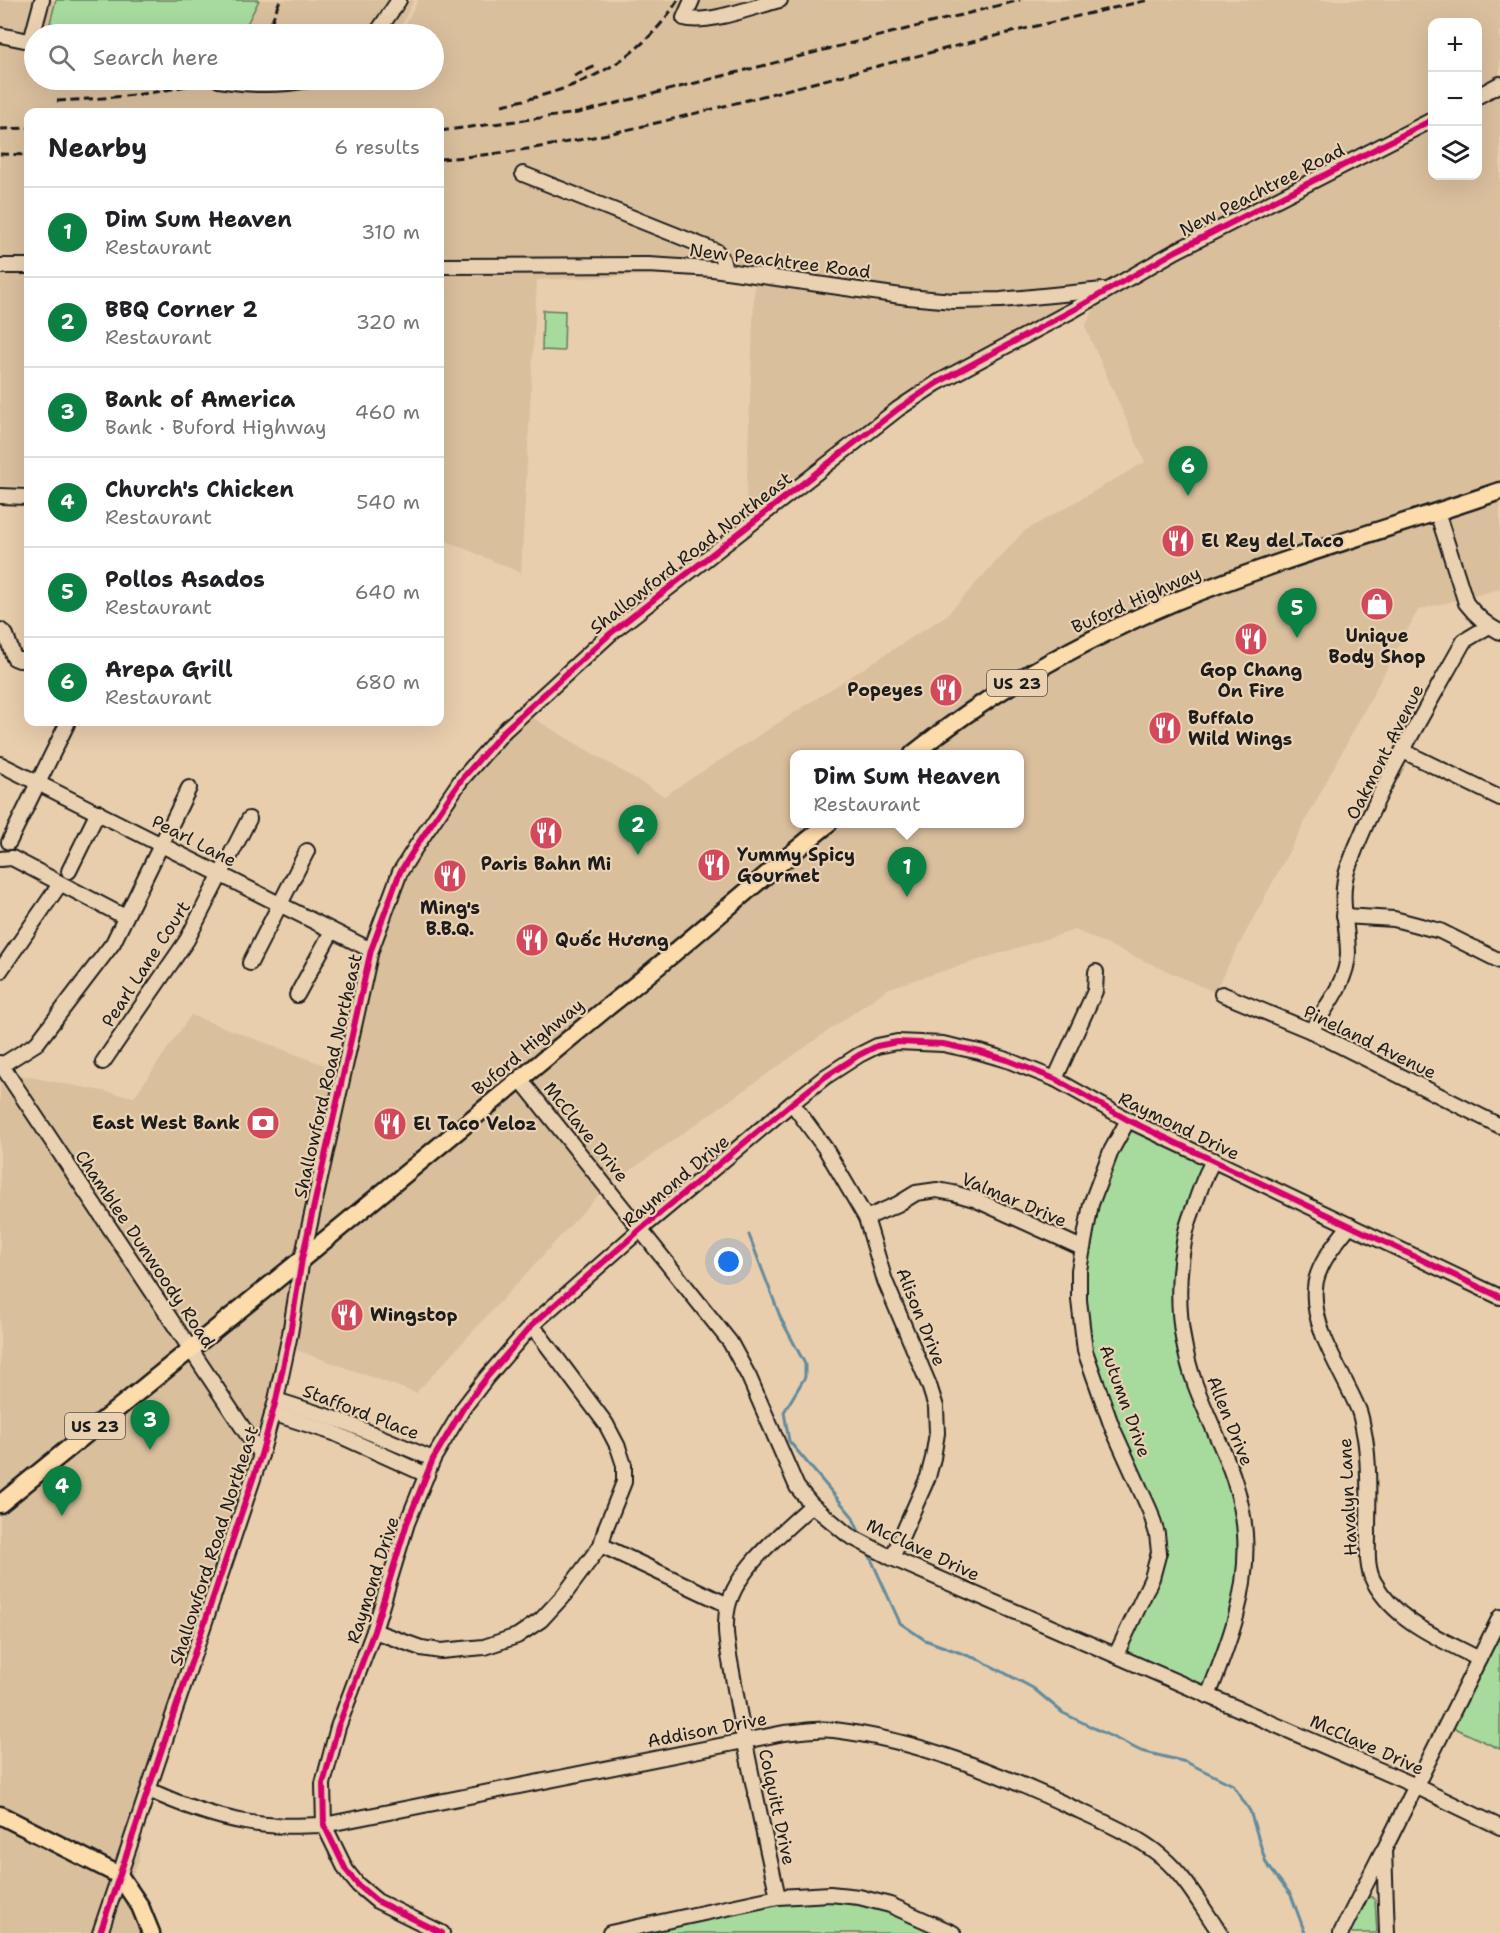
<!DOCTYPE html>
<meta charset="utf-8">
<style>
:root{--surface:#fff;--page:#f6f6f6;--text:#202124;--muted:#757577;--line:#e0e0e0;--accent:#0b8043}
body{margin:0;font-family:"Shantell Sans",sans-serif;background:var(--page);color:var(--text)}
.controls{position:absolute;right:18px;top:18px;display:grid;overflow:hidden;border-radius:12px;box-shadow:0 6px 24px #0002}
.controls button{width:54px;height:54px;display:grid;place-items:center;padding:0;border:0;border-bottom:2px solid var(--line);background:var(--surface);color:var(--text);font:30px sans-serif}
.you{position:absolute;left:729px;top:1262px;width:21px;height:21px;margin:-15px;border:4px solid #fff;border-radius:50%;background:#1a73e8;box-shadow:0 0 0 9px #1a73e833}
.badge{display:grid;place-items:center;width:39px;height:39px;border-radius:50%;background:var(--accent);color:#fff;font-size:20px;font-weight:700}
.pin{position:absolute;translate:-50% -50px;filter:drop-shadow(0 2px 3px #0008)}
.pin::after{content:'';position:absolute;top:32px;width:21px;height:18px;background:inherit;clip-path:polygon(0 0,100% 0,50% 100%)}
.popup{position:absolute;left:790px;top:750px;width:234px;height:78px;box-sizing:border-box;display:grid;place-content:center;border-radius:12px;background:var(--surface);filter:drop-shadow(0 2px 4px #0005);font-size:20px;white-space:nowrap;color:var(--muted)}
.popup b{font-size:22px;color:var(--text)}
.popup::after{content:'';position:absolute;left:50%;top:100%;margin-left:-12px;border:12px solid transparent;border-top-color:var(--surface)}
.list{margin:0;padding:0;list-style:none}
h2{display:flex;justify-content:space-between;align-items:center;height:78px;margin:0;padding:0 24px;font-size:26px}
h2 small{font-size:20px;font-weight:400;color:var(--muted)}
.list li{display:grid;grid-template-columns:39px 1fr auto;gap:18px;align-items:center;box-sizing:border-box;height:90px;padding:0 24px;border-top:2px solid var(--line)}
.list b{display:block;font-size:22px;white-space:nowrap}
.list p{margin:0;font-size:20px;white-space:nowrap;color:var(--muted)}
.list em{font-size:20px;font-style:normal;color:var(--muted)}
.icon{flex:none;width:33px;height:33px;fill:none;stroke:currentColor;stroke-width:2;stroke-linecap:round;stroke-linejoin:round}
.map{position:relative;flex:none;width:1500px;height:1933px;overflow:hidden}
.search{position:absolute;background:var(--surface);box-shadow:0 6px 24px #0002;left:24px;top:24px;width:420px;height:66px;display:flex;align-items:center;gap:15px;box-sizing:border-box;padding:0 21px;border-radius:33px;color:var(--muted);font-size:22px}
.panel{position:absolute;background:var(--surface);box-shadow:0 6px 24px #0002;left:24px;top:108px;width:420px;height:618px;border-radius:12px}
.map>svg:first-child{display:block}
</style>
<div class="map">
<svg width="1500" height="1933" viewBox="0 0 1500 1933">
<rect width="100%" height="100%" fill="#e9cead"/>
<filter id="ink" filterUnits="userSpaceOnUse"><feTurbulence type="fractalNoise" baseFrequency=".0167" numOctaves="2"/><feDisplacementMap in="SourceGraphic" scale="12" xChannelSelector="R" yChannelSelector="G"/><feConvolveMatrix kernelMatrix="1 2 1 2 8 2 1 2 1" color-interpolation-filters="sRGB"/></filter>
<g filter="url(#ink)">
<g fill="#dabf9d" fill-rule="evenodd">
<path d="M0,0H56L50,23L100,34H34V80H376L370,93L377,80H434V34H401L418,0H1500V589L1418,610L1214,992L1075,930L889,988L604,1189L416,1393L285,1346L261,1455L142,1797L139,1861L128,1883L144,1933H0V1076L4,1072L134,1097L191,1015L343,1072L351,989L409,858L520,710L664,796L947,615L1023,532L1145,462L1085,327L1093,310L1090,303L926,393L745,528L755,271L537,280L521,573L440,538V112H28V486H0ZM1432,22H1478V176H1432ZM794,754H1020V824H794Z"/>
<polygon points="259,0 414,0 397,34 242,34"/>
</g>
<g fill="#a7db9e" stroke="#627c5d" stroke-width="1.5">
<polygon points="56,0 259,0 242,34 100,34 50,23"/>
<polygon points="543,310 565,311 564,351 542,350"/>
<polygon points="1128,1120 1212,1160 1184,1235 1178,1306 1193,1383 1228,1457 1246,1565 1210,1698 1119,1656 1155,1571 1158,1537 1079,1321 1082,1239"/>
<polygon points="1500,1621 1500,1749 1452,1727"/>
<polygon points="835,1894 890,1904 950,1933 609,1933"/>
<polygon points="1366,1897 1372,1897 1375,1900 1377,1933 1347,1933"/>
</g>
<g fill="none" stroke-linecap="round" stroke-linejoin="round">
<g stroke="#638b9e" stroke-width="3">
<polyline points="749,1235 781,1319 805,1364 805,1377 784,1412 789,1441 852,1516 861,1536"/>
<polyline points="867,1550 900,1623 925,1640 980,1660 1033,1688 1063,1713 1141,1751 1186,1762 1233,1785 1250,1811 1266,1863 1291,1895 1305,1933"/>
</g>
<defs>
<g id="minor">
<path d="M692,0L684,18C707,25 756,6 780,0"/>
<polyline points="376,34 399,0"/>
<polyline points="0,35 34,42"/>
<polyline points="31,41 42,0"/>
<path d="M219,80C249,85 279,86 309,80"/>
<polyline points="1478,96 1500,84"/>
<path d="M523,174L716,251C722,256 724,261 724,270"/>
<polyline points="0,266 28,266"/>
<polyline points="440,266 648,265 713,269 908,297 953,301 1001,300 1103,290"/>
<polyline points="0,496 28,497"/>
<path d="M1437,512L1466,603C1476,616 1486,625 1500,632"/>
<polyline points="0,630 6,635 14,658 19,660 28,660"/>
<polyline points="1403,751 1500,798"/>
<polyline points="0,764 371,950"/>
<polyline points="9,842 67,724"/>
<polyline points="0,859 12,858 125,917"/>
<polyline points="69,871 98,812"/>
<polyline points="1344,916 1394,919 1440,931 1500,961"/>
<polyline points="250,963 307,851"/>
<polyline points="0,971 60,884"/>
<polyline points="1222,994 1311,1031 1500,1126"/>
<polyline points="297,995 332,931"/>
<path d="M1311,1031C1325,1008 1347,982 1348,954C1348,926 1338,896 1348,868C1377,789 1423,715 1464,641L1489,626"/>
<polyline points="103,1062 187,940 249,819"/>
<polyline points="0,1063 261,1455"/>
<polyline points="2,1065 37,1043 113,943 189,788"/>
<polyline points="520,1079 730,1342 749,1377 797,1487 812,1505 848,1535 892,1558 1409,1783 1500,1827"/>
<polyline points="1055,1079 1095,991 1096,972"/>
<polyline points="792,1103 825,1148 866,1218 885,1281 929,1385 936,1407 937,1433 933,1458 928,1477 892,1558"/>
<polyline points="866,1218 898,1204 916,1193 937,1190 953,1193 974,1199 1082,1248"/>
<path d="M1350,1225C1337,1241 1316,1266 1315,1288C1311,1329 1344,1374 1359,1411C1362,1419 1363,1429 1365,1438C1370,1469 1368,1502 1368,1533C1368,1549 1366,1568 1374,1582C1396,1622 1441,1639 1479,1659"/>
<polyline points="276,1400 342,1421 433,1459"/>
<polyline points="272,1413 334,1433 427,1475"/>
<polyline points="601,1545 728,1605"/>
<polyline points="374,1631 421,1648 441,1651 484,1647 517,1636 541,1620 564,1595 601,1545 606,1527 624,1482 624,1465 618,1447 606,1424 532,1325"/>
<polyline points="1116,1655 1152,1578 1159,1552 1157,1534 1150,1511 1112,1427 1085,1351 1079,1300 1079,1270 1091,1204 1111,1151 1128,1120"/>
<path d="M1208,1696C1229,1643 1249,1592 1245,1534C1241,1476 1214,1436 1195,1384C1178,1336 1175,1286 1185,1236C1187,1224 1192,1213 1196,1201C1201,1187 1205,1173 1214,1160"/>
<path d="M149,1790C179,1804 212,1816 245,1822C271,1827 298,1826 324,1825L784,1733C800,1732 818,1728 834,1730C917,1740 996,1772 1071,1807C1102,1821 1136,1835 1162,1857C1186,1877 1202,1908 1220,1933"/>
<path d="M778,1897C762,1826 746,1755 734,1683C730,1658 722,1631 728,1606C738,1567 783,1532 812,1505"/>
<polyline points="100,1933 261,1455 276,1400 290,1334 302,1259 371,950 400,872 417,845 461,780 505,730 611,633 898,409 937,383 1075,309 1176,251 1432,120"/>
<polyline points="442,1933 377,1901 358,1885 346,1870 324,1825 323,1784 338,1727 374,1631 407,1523 433,1459 464,1407 487,1377 532,1325 641,1229 792,1103 825,1077 859,1055 877,1046 897,1042 943,1044 980,1052 1007,1060 1055,1079 1128,1120 1500,1297"/>
<polyline points="610,1933 778,1897 830,1894 859,1897 890,1905 953,1933"/>
<polyline points="1341,1933 1382,1852"/>
<polyline points="1387,1933 1384,1850 1500,1617"/>
</g>
<g id="major">
<path d="M913,754C991,691 1083,640 1176,601C1282,558 1392,528 1500,491"/>
<path d="M0,1504L302,1259L609,1006C684,947 754,883 828,824"/>
<polyline points="0,1815 119,1875 140,1906 151,1933"/>
</g>
</defs>
<use href="#minor" stroke="#1c1c1c" stroke-width="18"/>
<use href="#major" stroke="#1c1c1c" stroke-width="21"/>
<use href="#minor" stroke="#ead1b2" stroke-width="14"/>
<use href="#major" stroke="#fddcac" stroke-width="16"/>
<g stroke="#1c1c1c" stroke-width="3" stroke-dasharray="9 4.5" stroke-linecap="butt">
<polyline points="264,34 271,23 280,0"/>
<polyline points="574,76 596,66"/>
<path d="M57,101C107,98 160,95 208,80"/>
<path d="M502,105C575,90 637,66 678,0"/>
<polyline points="0,129 28,128"/>
<polyline points="440,131 578,113 1020,0"/>
<polyline points="0,154 28,155"/>
<path d="M440,159C555,151 667,121 778,92C902,60 1025,27 1149,0"/>
</g>
<defs>
<g id="cycleway">
<polyline points="100,1933 261,1455 276,1400 290,1334 302,1259 371,950 400,872 417,845 461,780 505,730 611,633 898,409 937,383 1075,309 1176,251 1432,120"/>
<polyline points="442,1933 377,1901 358,1885 346,1870 324,1825 323,1784 338,1727 374,1631 407,1523 433,1459 464,1407 487,1377 532,1325 641,1229 792,1103 825,1077 859,1055 877,1046 897,1042 943,1044 980,1052 1007,1060 1055,1079 1128,1120 1500,1297"/>
</g>
</defs>
<use href="#cycleway" stroke="#ead1b2" stroke-width="10"/>
<use href="#cycleway" stroke="#d6006c" stroke-width="6"/>
</g>
</g>
<defs>
<symbol id="restaurant-disc" viewBox="-11 -11 22 22"><circle r="9.5" fill="#d1495b" stroke="#ead1b2"/><path d="M-5-6h1v4h1v-4h1v4h1v-4h1v5L-1.5 .5V6h-2V.5L-5-1ZM5-6V6H3V1.5H1.5Q1.5-4 5-6Z" fill="#fff"/></symbol>
<symbol id="shop-disc" viewBox="-11 -11 22 22"><circle r="9.5" fill="#d1495b" stroke="#ead1b2"/><path d="M-5-2.5h2.3a2.7 3.5 0 0 1 5.4 0H5L5.5 6h-11ZM-1.5-2.5h3a1.5 2.3 0 0 0-3 0Z" fill="#fff"/></symbol>
<symbol id="bank-disc" viewBox="-11 -11 22 22"><circle r="9.5" fill="#d1495b" stroke="#ead1b2"/><path d="M-6-4H6V4H-6ZM0-2.3a2.3 2.3 0 1 0 0 4.6a2.3 2.3 0 1 0 0-4.6Z" fill="#fff"/></symbol>
</defs>
<g fill-rule="evenodd">
<use href="#restaurant-disc" x="1159" y="522" width="38" height="38"/>
<use href="#shop-disc" x="1358" y="585" width="38" height="38"/>
<use href="#restaurant-disc" x="1232" y="620" width="38" height="38"/>
<use href="#restaurant-disc" x="927" y="671" width="38" height="38"/>
<use href="#restaurant-disc" x="1146" y="709" width="38" height="38"/>
<use href="#restaurant-disc" x="527" y="814" width="38" height="38"/>
<use href="#restaurant-disc" x="695" y="846" width="38" height="38"/>
<use href="#restaurant-disc" x="431" y="857" width="38" height="38"/>
<use href="#restaurant-disc" x="513" y="921" width="38" height="38"/>
<use href="#bank-disc" x="244" y="1104" width="38" height="38"/>
<use href="#restaurant-disc" x="371" y="1105" width="38" height="38"/>
<use href="#restaurant-disc" x="328" y="1296" width="38" height="38"/>
</g>
<g text-anchor="middle" stroke-width="4.5" stroke-linejoin="round" paint-order="stroke">
<g fill="#ead1b2" stroke="#5a5249" stroke-width="1.5">
<rect x="987" y="670" width="60" height="26" rx="4.5"/>
<rect x="65" y="1413" width="60" height="26" rx="4.5"/>
</g>
<g font-size="16" font-weight="bold" fill="#1c1c1c">
<text x="1017" y="689">US 23</text>
<text x="95" y="1432">US 23</text>
</g>
<g font-size="18" fill="#1c1c1c" stroke="#ead1b2">
<text transform="translate(1262 190) rotate(-27)" y="6">New Peachtree Road</text>
<text transform="translate(780 261) rotate(7)" y="6">New Peachtree Road</text>
<text transform="translate(691 553) rotate(-38)" y="6">Shallowford Road Northeast</text>
<text transform="translate(1136 600) rotate(-24)" y="6">Buford Highway</text>
<text transform="translate(1385 752) rotate(-63)" y="6">Oakmont Avenue</text>
<text transform="translate(194 841) rotate(27)" y="6">Pearl Lane</text>
<text transform="translate(146 964) rotate(-57)" y="6">Pearl Lane Court</text>
<text transform="translate(1370 1042) rotate(26)" y="6">Pineland Avenue</text>
<text transform="translate(528 1047) rotate(-40)" y="6">Buford Highway</text>
<text transform="translate(328 1076) rotate(-77)" y="6">Shallowford Road Northeast</text>
<text transform="translate(1179 1126) rotate(26)" y="6">Raymond Drive</text>
<text transform="translate(586 1132) rotate(51)" y="6">McClave Drive</text>
<text transform="translate(676 1181) rotate(-40)" y="6">Raymond Drive</text>
<text transform="translate(1014 1200) rotate(23)" y="6">Valmar Drive</text>
<text transform="translate(145 1249) rotate(56)" y="6">Chamblee Dunwoody Road</text>
<text transform="translate(921 1317) rotate(68)" y="6">Alison Drive</text>
<text transform="translate(1125 1401) rotate(70)" y="6">Autumn Drive</text>
<text transform="translate(361 1412) rotate(21)" y="6">Stafford Place</text>
<text transform="translate(1230 1421) rotate(68)" y="6">Allen Drive</text>
<text transform="translate(1348 1497) rotate(-93)" y="6">Havalyn Lane</text>
<text transform="translate(214 1546) rotate(-72)" y="6">Shallowford Road Northeast</text>
<text transform="translate(923 1550) rotate(25)" y="6">McClave Drive</text>
<text transform="translate(373 1580) rotate(-72)" y="6">Raymond Drive</text>
<text transform="translate(707 1730) rotate(-11)" y="6">Addison Drive</text>
<text transform="translate(1367 1745) rotate(24)" y="6">McClave Drive</text>
<text transform="translate(777 1807) rotate(78)" y="6">Colquitt Drive</text>
</g>
<g font-size="18" font-weight="bold" fill="#1c1c1c" stroke="#ead1b2" text-anchor="start">
<text x="1201" y="547">El Rey del Taco</text>
<text x="1377" y="642" text-anchor="middle">Unique<tspan x="1377" dy="21">Body Shop</tspan></text>
<text x="1251" y="676" text-anchor="middle">Gop Chang<tspan x="1251" dy="21">On Fire</tspan></text>
<text x="923" y="696" text-anchor="end">Popeyes</text>
<text x="1188" y="724">Buffalo<tspan x="1188" dy="21">Wild Wings</tspan></text>
<text x="737" y="861">Yummy Spicy<tspan x="737" dy="21">Gourmet</tspan></text>
<text x="546" y="870" text-anchor="middle">Paris Bahn Mi</text>
<text x="450" y="914" text-anchor="middle">Ming's<tspan x="450" dy="21">B.B.Q.</tspan></text>
<text x="555" y="946">Quốc Hương</text>
<text x="240" y="1129" text-anchor="end">East West Bank</text>
<text x="413" y="1130">El Taco Veloz</text>
<text x="370" y="1321">Wingstop</text>
</g>
</g>
</svg>
<div class="controls">
<button>+</button>
<button>−</button>
<button><svg class="icon" aria-label="layers" viewBox="0 0 24 24"><path d="M12 4l9 5-9 5-9-5zM3 14l9 5 9-5"/></svg></button>
</div>
<div class="you"></div>
<div class="pin badge" style="left:907px;top:897px">1</div>
<div class="popup"><b>Dim Sum Heaven</b>Restaurant</div>
<div class="pin badge" style="left:638px;top:855px">2</div>
<div class="pin badge" style="left:150px;top:1450px">3</div>
<div class="pin badge" style="left:62px;top:1516px">4</div>
<div class="pin badge" style="left:1297px;top:638px">5</div>
<div class="pin badge" style="left:1188px;top:496px">6</div>
<div class="search"><svg class="icon" aria-label="search" viewBox="0 0 24 24"><circle cx="10" cy="10" r="6"/><path d="M15 15l6 6"/></svg>Search here</div>
<section class="panel">
<h2>Nearby<small>6 results</small></h2>
<ul class="list">
<li><span class="badge">1</span><div><b>Dim Sum Heaven</b><p>Restaurant</p></div><em>310 m</em></li>
<li><span class="badge">2</span><div><b>BBQ Corner 2</b><p>Restaurant</p></div><em>320 m</em></li>
<li><span class="badge">3</span><div><b>Bank of America</b><p>Bank · Buford Highway</p></div><em>460 m</em></li>
<li><span class="badge">4</span><div><b>Church's Chicken</b><p>Restaurant</p></div><em>540 m</em></li>
<li><span class="badge">5</span><div><b>Pollos Asados</b><p>Restaurant</p></div><em>640 m</em></li>
<li><span class="badge">6</span><div><b>Arepa Grill</b><p>Restaurant</p></div><em>680 m</em></li>
</ul>
</section>
</div>
